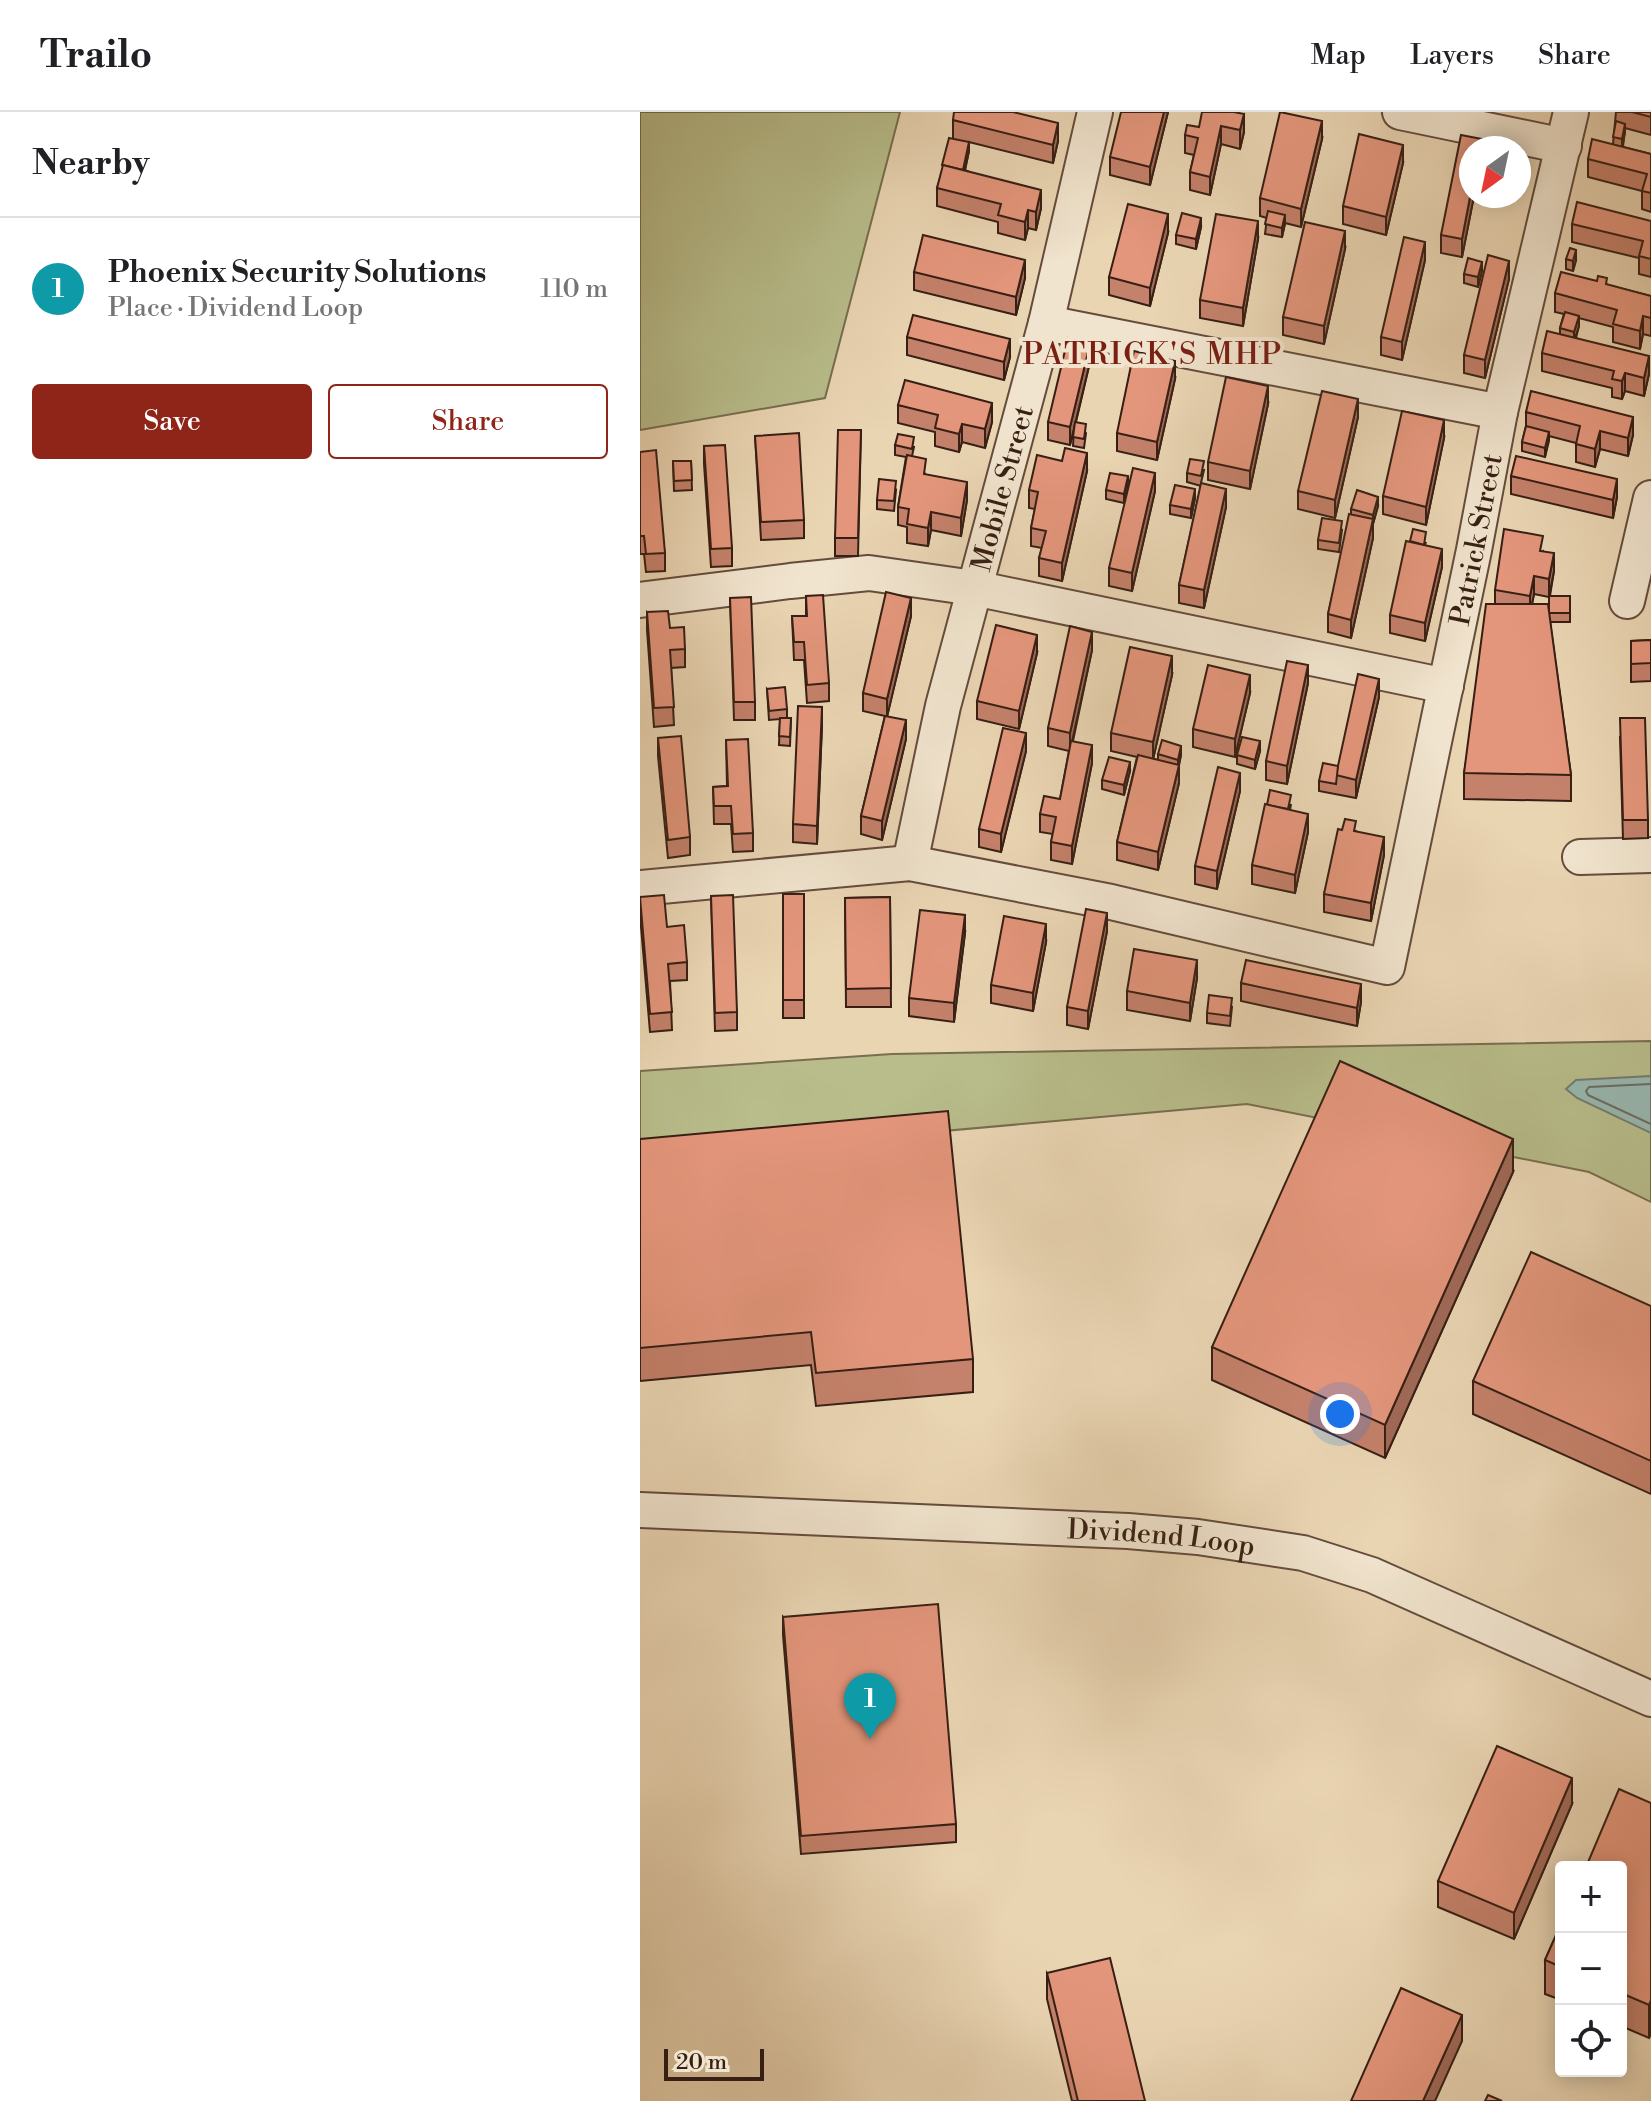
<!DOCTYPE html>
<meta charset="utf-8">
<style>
:root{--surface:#fff;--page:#f2f2f2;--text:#202124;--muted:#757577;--line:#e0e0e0;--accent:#8f2418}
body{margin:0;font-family:"Libre Bodoni",serif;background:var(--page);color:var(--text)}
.controls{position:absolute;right:24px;bottom:24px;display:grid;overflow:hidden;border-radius:8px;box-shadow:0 4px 20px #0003}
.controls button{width:72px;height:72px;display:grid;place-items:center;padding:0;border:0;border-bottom:2px solid var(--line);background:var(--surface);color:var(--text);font:40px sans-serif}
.compass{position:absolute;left:819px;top:24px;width:72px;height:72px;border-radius:50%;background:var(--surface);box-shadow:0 4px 20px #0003;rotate:213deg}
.scale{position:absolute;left:24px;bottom:20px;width:100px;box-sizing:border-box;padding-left:8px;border:4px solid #371f14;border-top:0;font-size:22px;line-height:28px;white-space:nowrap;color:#371f14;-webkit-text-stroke:6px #f1e4ce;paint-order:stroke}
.you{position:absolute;left:700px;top:1302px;width:28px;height:28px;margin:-20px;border:6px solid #fff;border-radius:50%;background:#1a73e8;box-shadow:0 0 0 12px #1a73e833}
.badge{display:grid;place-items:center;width:52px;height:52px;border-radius:50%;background:var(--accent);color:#fff;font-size:26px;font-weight:700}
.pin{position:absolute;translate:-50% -66px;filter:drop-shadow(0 2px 4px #0008)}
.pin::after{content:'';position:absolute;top:42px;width:28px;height:24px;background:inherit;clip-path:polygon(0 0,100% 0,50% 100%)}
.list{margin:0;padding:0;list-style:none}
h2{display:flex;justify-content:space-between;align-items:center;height:104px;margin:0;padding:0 32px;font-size:34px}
h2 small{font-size:26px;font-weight:400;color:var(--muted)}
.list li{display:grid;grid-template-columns:52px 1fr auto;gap:24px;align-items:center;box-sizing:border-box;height:144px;padding:0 32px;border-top:2px solid var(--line)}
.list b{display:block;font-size:30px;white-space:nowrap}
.list p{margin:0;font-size:26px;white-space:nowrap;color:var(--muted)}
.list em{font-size:26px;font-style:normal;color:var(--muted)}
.actions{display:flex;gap:16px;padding:24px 32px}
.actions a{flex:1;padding:18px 0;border:2px solid var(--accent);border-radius:8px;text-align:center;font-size:28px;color:var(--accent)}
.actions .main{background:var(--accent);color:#fff}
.icon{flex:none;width:44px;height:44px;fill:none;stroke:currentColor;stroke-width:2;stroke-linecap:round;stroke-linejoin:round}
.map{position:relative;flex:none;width:1011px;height:1989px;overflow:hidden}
header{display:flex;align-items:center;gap:48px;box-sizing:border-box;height:112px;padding:0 40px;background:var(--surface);border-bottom:2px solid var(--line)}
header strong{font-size:38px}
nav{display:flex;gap:44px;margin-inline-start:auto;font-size:28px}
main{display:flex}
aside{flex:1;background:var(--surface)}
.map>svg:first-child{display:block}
</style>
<header>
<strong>Trailo</strong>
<nav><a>Map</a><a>Layers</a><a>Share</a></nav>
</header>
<main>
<aside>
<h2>Nearby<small></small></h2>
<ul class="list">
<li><span class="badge" style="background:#0f9aa8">1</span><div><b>Phoenix Security Solutions</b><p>Place · Dividend Loop</p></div><em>110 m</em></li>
</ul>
<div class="actions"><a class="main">Save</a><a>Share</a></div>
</aside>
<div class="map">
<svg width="1011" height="1989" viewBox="0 0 1011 1989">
<rect width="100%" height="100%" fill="#ead5b3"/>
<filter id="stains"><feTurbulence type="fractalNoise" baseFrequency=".0025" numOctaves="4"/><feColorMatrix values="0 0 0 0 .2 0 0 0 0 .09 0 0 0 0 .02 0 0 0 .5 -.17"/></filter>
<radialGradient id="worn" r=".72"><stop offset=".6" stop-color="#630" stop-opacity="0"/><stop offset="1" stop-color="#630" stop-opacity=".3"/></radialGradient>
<g fill="#b8bd8b" stroke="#786e50" stroke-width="2">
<polygon points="0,0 260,0 185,286 0,318"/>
<polygon points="1011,929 1011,1090 949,1060 607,992 0,1046 0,959 252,942"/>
</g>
<polygon fill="#98b8b1" stroke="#717b72" stroke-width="2" points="1011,964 1011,1021 937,986 926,977 936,968"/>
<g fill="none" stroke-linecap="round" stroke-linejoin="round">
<polyline stroke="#686c62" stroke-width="2" points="1011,972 949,975 946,979 948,983 1011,1012"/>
<defs>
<g id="minor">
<polyline points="760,0 924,34"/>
<polyline points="406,211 860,300"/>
<polyline points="0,488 150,469 229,461 334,476 806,574"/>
<polyline points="987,489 1011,386"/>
<polyline points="940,745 1011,743"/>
<path id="s1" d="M270,751L303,594L406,211L455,0"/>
<path id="s2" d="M0,776L270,751L471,790L747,855L834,438L860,300L931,0"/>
<path id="s3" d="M0,1398L488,1419L558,1425L663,1441L732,1463L1011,1587"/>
</g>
</defs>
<use href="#minor" stroke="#644c3c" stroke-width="38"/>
<use href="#minor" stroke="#f1e4ce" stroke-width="34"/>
</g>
<g fill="#c4816b" stroke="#371f14" stroke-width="2" fill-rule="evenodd">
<polygon points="528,0 510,73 470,63 470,45"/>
<polygon points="976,0 1011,0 1011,23 985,16 983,35 1011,42 1011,100 1002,97 1002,79 948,65 948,47 973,32"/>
<polygon points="604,2 604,20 600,37 581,32 570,83 550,78 550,60 554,43 545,41 545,23 559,15"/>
<polygon points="313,8 418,29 413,51 329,30 329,39 325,58 401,96 396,118 388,116 385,128 358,121 358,110 297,94 297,76 313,26"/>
<polygon points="682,27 661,115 645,111 642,125 625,122 627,106 620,104 620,86"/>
<polygon points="842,36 831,84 834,84 822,145 801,141 801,123"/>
<polygon points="763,51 746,123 703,112 703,94"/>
<polygon points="1011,109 1011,165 999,162 999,146 932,130 932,112"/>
<polygon points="561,115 556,137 536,132 536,123"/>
<polygon points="528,121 510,194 469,183 469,165"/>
<polygon points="618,127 603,214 560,206 560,188"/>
<polygon points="705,137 684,232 643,223 643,205"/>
<polygon points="926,147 936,148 933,159 926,157"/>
<polygon points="785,148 762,248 741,243 741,225"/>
<polygon points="842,159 838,175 824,171 824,162"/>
<polygon points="274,160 385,166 376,203 274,178"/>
<polygon points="869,167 845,266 824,261 824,243"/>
<polygon points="967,173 1011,184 1011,224 1003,222 1000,237 973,230 973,215 939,206 939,214 936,226 1009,262 1004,284 985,279 982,287 972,285 972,276 902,259 902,241 920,222 920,216 924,202 915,200 915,181"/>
<polygon points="267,225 370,245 364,268 267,243"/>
<polygon points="450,250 436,310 446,321 444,336 433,334 434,315 430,333 408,328 408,310"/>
<polygon points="535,267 517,348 477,339 477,321"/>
<polygon points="628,292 610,377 568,368 568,350"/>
<polygon points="258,293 352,310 345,336 322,330 319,340 295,334 295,320 258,311"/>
<polygon points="886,300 993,323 988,344 960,337 955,355 936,350 936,331 909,324 905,345 882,339 882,330 886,314"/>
<polygon points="718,305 695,406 658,397 658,379"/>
<polygon points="221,318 218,444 195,444 195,426"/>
<polygon points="115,324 164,408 164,426 121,428"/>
<polygon points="804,326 786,413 743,402 743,384"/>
<polygon points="255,333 274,335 272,344 286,363 327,388 321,424 291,418 288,434 267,431 267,415 258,413 258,395 266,345 255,343"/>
<polygon points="64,334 92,436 92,454 71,455 64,352"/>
<polygon points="0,340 25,441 25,459 6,460 4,442 0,442"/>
<polygon points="33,349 51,349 52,378 34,379"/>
<polygon points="564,358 561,371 586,395 564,496 539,491 539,473 561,374 547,370 547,361"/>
<polygon points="447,359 422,469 399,464 399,446 402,436 391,434 391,416 395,397 389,396 389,378"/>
<polygon points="871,364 977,385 973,406 871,382"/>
<polygon points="488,374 484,391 466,387 466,378"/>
<polygon points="256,378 254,399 237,397 237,388"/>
<polygon points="515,379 492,479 469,474 469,456"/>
<polygon points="555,386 551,406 530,402 530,393"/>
<polygon points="738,394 733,412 733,426 711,526 688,520 688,502 711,402 711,397"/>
<polygon points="702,418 699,440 678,437 678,428"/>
<polygon points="786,430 785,433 802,455 785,529 750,521 750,503"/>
<path d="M903,439L914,459L910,484H930V510H910L931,663V689L824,687V661L855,492V478ZM894,482L909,485V500L892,492Z"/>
<polygon points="166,484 189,571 189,589 167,591 164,548 154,548 152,504 166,504"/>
<polygon points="90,486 115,590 115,608 94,608"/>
<polygon points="7,500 30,516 45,537 45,555 31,556 34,613 14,615 7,518"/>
<polygon points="271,504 247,604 266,627 242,728 221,722 221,704 245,604 223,599 223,581"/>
<polygon points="1011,528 1011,569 991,570 991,529"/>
<polygon points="452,538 433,629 452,651 432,752 411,748 411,730 413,722 400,720 400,702 420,687 429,639 408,634 408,616"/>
<polygon points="397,541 379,617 337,607 337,589"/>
<polygon points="532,563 513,647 518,648 518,642 541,643 539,653 539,671 518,758 477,748 477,730 497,645 471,639 471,621"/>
<polygon points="668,571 647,672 626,668 626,649"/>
<polygon points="127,577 147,597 147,606 151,606 150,634 139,633 140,607 129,608"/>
<polygon points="610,581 595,645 553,635 553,617"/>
<polygon points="739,585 716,686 679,679 679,669 698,654"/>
<polygon points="182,613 177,732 153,730 153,712"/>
<polygon points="980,624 1008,708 1008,726 983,727"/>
<polygon points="18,626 50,725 50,743 28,746 18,644"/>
<polygon points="86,628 113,721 113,739 93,740 91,712 74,712 73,675 87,674"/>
<polygon points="386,639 361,740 339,735 339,717"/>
<polygon points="620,639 615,657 597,652 597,643"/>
<polygon points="490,659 484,683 462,677 462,668"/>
<polygon points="600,679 577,777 555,772 555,754"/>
<polygon points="651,692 650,698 668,720 655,781 612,772 612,753"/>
<polygon points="702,718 716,719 744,743 731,809 684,800 684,782"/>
<rect x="143" y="782" width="21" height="124"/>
<polygon points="71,784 97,900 97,918 75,919"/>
<polygon points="0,785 27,815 47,850 47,868 30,869 32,918 10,920 0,803"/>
<polygon points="250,785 251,895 206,895 205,786"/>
<polygon points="467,819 448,917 427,913 427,895"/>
<polygon points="325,821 314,910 269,904 269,886"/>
<polygon points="406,830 393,899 351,891 351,873"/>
<polygon points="557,866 550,909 487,898 487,879"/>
<polygon points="601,871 721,890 717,914 601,889"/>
<polygon points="592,895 590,914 567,911 567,901"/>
<polygon points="0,1027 333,1247 333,1280 176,1294 171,1253 0,1269"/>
<polygon points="873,1060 745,1346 572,1268 572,1235"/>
<polygon points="1011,1194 1011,1382 833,1302 833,1269"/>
<polygon points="143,1505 316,1712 316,1730 161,1742 143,1523"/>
<polygon points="1011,1691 1011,1921 1009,1926 981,1914 981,1755"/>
<polygon points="932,1692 874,1827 798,1795 798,1769"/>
<polygon points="921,1812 921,1888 905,1882 905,1848"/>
<polygon points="407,1861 505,1989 432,1989 407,1887"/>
</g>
<g fill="#a06957" stroke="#371f14" stroke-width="2">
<polygon points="524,0 528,0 510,73 510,55"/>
<polygon points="604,2 604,20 600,37 600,18"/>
<polygon points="682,9 682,27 661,115 661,97"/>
<polygon points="418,11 418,29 413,51 413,33"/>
<polygon points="985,12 985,21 982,36 982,27"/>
<polygon points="581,14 581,32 570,83 570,65"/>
<polygon points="329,30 329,39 323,67 323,58"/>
<polygon points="763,33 763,51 746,123 746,105"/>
<polygon points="401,78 401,96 396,118 396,100"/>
<polygon points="831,80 831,84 834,84 822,145 822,127"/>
<polygon points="388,98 388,116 385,128 385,110"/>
<polygon points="528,102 528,121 510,194 510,176"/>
<polygon points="645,103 645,112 642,125 642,116"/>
<polygon points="561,106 561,115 556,137 556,127"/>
<polygon points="618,109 618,127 603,214 603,196"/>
<polygon points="705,119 705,137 684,232 684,214"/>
<polygon points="785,130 785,148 762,248 762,230"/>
<polygon points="936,138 936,148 933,159 933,149"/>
<polygon points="385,148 385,166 376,203 376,185"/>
<polygon points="869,149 869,167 845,266 845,248"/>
<polygon points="842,150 842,159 838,175 838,165"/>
<polygon points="939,204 939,214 934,229 934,220"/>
<polygon points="1003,204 1003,222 1000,237 1000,219"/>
<polygon points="370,227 370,245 364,268 364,250"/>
<polygon points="450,232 450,250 430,333 430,315"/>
<polygon points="1009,244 1009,262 1004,284 1004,266"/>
<polygon points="535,249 535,267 517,348 517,330"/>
<polygon points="985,261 985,279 982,287 982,269"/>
<polygon points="628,274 628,292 610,377 610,359"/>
<polygon points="718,287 718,305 695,406 695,388"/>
<polygon points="352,291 352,310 345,336 345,317"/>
<polygon points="993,305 993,323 988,344 988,326"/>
<polygon points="804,308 804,326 786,413 786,395"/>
<polygon points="322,312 322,330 319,340 319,322"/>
<polygon points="960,319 960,337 955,355 955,337"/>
<polygon points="909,320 909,329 905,345 905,336"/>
<polygon points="447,341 447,359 422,469 422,451"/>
<polygon points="515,361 515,379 492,479 492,461"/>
<polygon points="488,364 488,374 484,391 484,382"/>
<polygon points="977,367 977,385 973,406 973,388"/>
<polygon points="327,370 327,388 321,424 321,406"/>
<polygon points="555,377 555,386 551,406 551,397"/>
<polygon points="586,377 586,395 564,496 564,478"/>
<polygon points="738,385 738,394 733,412 733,403"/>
<polygon points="291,400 291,418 288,434 288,416"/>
<polygon points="733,407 733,426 711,526 711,508"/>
<polygon points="802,437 802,455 785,529 785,511"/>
<polygon points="914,441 914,459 909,485 909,467"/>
<polygon points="894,464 894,482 890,502 890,484"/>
<polygon points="271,486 271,504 247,605 247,587"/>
<polygon points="452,520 452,538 430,639 430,621"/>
<polygon points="397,523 397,541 379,617 379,599"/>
<polygon points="532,544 532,563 513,648 513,630"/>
<polygon points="668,553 668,571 647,672 647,654"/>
<polygon points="610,563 610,581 595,645 595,627"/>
<polygon points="739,567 739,585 716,686 716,668"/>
<polygon points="182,595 182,613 177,732 177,714"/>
<polygon points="266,608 266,627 242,728 242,709"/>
<polygon points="386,621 386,639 361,740 361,722"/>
<polygon points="620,629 620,639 615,657 615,648"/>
<polygon points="452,633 452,651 432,752 432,734"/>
<polygon points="541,634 541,643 538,657 538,648"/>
<polygon points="490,650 490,659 484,683 484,673"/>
<polygon points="539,653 539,671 518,758 518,740"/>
<polygon points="600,661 600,679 577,777 577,759"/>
<polygon points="668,702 668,720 655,781 655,763"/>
<polygon points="744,725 744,743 731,809 731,791"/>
<polygon points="467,801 467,819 448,917 448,899"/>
<polygon points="325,803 325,821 314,910 314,891"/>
<polygon points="406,812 406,830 393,899 393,881"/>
<polygon points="557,848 557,866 550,909 550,891"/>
<polygon points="721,872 721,890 717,914 717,896"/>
<polygon points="873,1027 873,1060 745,1346 745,1313"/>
<polygon points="932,1666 932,1692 874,1827 874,1801"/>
<polygon points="1011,1888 1011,1921 1009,1926 1009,1893"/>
<polygon points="822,1903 822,1929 795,1989 783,1989"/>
</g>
<g fill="#e4967c" stroke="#371f14" stroke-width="2">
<polygon points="314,0 373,0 418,11 413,33 313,8"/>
<polygon points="481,0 524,0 510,55 470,45"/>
<polygon points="562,0 594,0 604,2 600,18 581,14 570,65 550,60 558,26 545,23 547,13 559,15"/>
<polygon points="640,0 682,9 661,97 620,86"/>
<polygon points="992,0 1011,0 1011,5"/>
<polygon points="976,9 985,12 982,27 973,25"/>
<polygon points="719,22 763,33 746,105 703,94"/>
<polygon points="821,23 842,27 840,36 831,36 831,80 822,127 801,123"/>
<polygon points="309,26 329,30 323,58 302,53"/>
<polygon points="952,27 1011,42 1011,81 1002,79 1007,62 948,47"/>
<polygon points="303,53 401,78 396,100 388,98 385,110 358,103 361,92 297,76"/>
<polygon points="937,90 1011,109 1011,147 999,144 1003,129 932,112"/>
<polygon points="488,92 528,102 510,176 469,165"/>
<polygon points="628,99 645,103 642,116 625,112"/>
<polygon points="542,101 561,106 556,127 536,123"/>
<polygon points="576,102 618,109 603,196 560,188"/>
<polygon points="665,110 705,119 684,214 643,205"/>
<polygon points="283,123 385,148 376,185 274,160"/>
<polygon points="764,125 785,130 762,230 741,225"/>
<polygon points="930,136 936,138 933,149 926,147"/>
<polygon points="848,143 869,149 845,248 824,243"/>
<polygon points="828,146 842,150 838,165 824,162"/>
<polygon points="921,160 957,169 958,164 967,166 966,172 1011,184 1011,206 1003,204 1000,219 973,212 977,198 915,181"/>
<polygon points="925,200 939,204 934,220 920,216"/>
<polygon points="273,203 370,227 364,250 267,225"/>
<polygon points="907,219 1009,244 1004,266 985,261 982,269 972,267 974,259 902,241"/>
<polygon points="428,226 450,232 430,315 408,310"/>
<polygon points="494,239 535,249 517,330 477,321"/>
<polygon points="586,265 628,274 610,359 568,350"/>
<polygon points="265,268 352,291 345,317 322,312 319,322 295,316 298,303 258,293"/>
<polygon points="682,279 718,287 695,388 658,379"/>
<polygon points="891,279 993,305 988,326 960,319 955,337 936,332 940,314 886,300"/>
<polygon points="762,299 804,308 786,395 743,384"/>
<polygon points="435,310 446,312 444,327 433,325"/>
<polygon points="886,314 909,320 905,336 882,330"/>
<polygon points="198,318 221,318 218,426 195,426"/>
<polygon points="159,321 164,408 121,410 115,324"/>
<polygon points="258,322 274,325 272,337 255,333"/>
<polygon points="85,333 92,436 71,437 64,334"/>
<polygon points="425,336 447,341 422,451 399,446 406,419 391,416 398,380 389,378 397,343 422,349"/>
<polygon points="16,338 25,441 6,442 4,424 0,424 0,340"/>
<polygon points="267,343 286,347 284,362 327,370 321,406 291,400 288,416 267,412 269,397 258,395"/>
<polygon points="876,344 977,367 973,388 871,364"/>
<polygon points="550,347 564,349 561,364 547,361"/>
<polygon points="33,349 51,349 52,368 34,369"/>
<polygon points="493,356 515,361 492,461 469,456"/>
<polygon points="470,361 488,364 484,382 466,378"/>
<polygon points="239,367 256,369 254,389 237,388"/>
<polygon points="561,371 586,377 564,478 539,473"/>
<polygon points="535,373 555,377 551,397 530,393"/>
<polygon points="717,378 738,385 733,403 711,397"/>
<polygon points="709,402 733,407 711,508 688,502"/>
<polygon points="682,406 702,409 699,431 678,428"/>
<polygon points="773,417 786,420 784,433 770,429"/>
<polygon points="864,417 903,424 900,439 914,441 909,467 894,464 890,484 855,478"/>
<polygon points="766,429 802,437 785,511 750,503"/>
<polygon points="246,480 271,486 247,587 223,581"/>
<polygon points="183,483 189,571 167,573 164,530 154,530 152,504 167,504 166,484"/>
<rect x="909" y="484" width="21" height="17"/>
<polygon points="111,485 115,590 94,590 90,486"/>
<polygon points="846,492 908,492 931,663 824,661"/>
<polygon points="28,499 30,516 44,515 45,537 30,538 34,595 14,596 7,500"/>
<polygon points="356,513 397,523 379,599 337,589"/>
<polygon points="430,514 452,520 430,621 408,616"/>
<polygon points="1011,528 1011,551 991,552 991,529"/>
<polygon points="490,535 532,544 513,630 471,621"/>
<polygon points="647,549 668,553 647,654 626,649"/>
<polygon points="568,553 610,563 595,627 553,617"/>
<polygon points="718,562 739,567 716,668 696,663"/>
<polygon points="145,575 147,597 129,599 127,577"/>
<polygon points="158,594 182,595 177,714 153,712"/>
<polygon points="245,604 266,608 242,709 221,704"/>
<polygon points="140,606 151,606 150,625 139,624"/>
<polygon points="980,606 1005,606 1008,708 983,708"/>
<polygon points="363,616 386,621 361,722 339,717"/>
<polygon points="41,624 50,725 28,728 18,626"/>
<polygon points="602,625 620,629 615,648 597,643"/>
<polygon points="108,627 113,721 93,722 91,694 74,694 73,675 88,674 86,628"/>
<polygon points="522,628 541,634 538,648 518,642"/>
<polygon points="431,629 452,633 432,734 411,730 416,705 400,702 404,684 420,687"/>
<polygon points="498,643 539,653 518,740 477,730"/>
<polygon points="469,645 490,650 484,673 462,668"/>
<polygon points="683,651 698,654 696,672 679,669"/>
<polygon points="578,655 600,661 577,759 555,754"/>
<polygon points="630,678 651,683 648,697 627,693"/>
<polygon points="625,692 668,702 655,763 612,753"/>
<polygon points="705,707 716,709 714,719 744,725 731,791 684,782 698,717 702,718"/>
<rect x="143" y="782" width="21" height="106"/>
<polygon points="24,783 27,815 44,813 47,850 28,852 32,900 10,902 0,785"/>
<polygon points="93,783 97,900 75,901 71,784"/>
<polygon points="250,785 251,876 206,877 205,786"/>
<polygon points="446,797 467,801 448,899 427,895"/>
<polygon points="280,798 325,803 314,891 269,886"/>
<polygon points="364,804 406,812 393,881 351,873"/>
<polygon points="494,837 557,848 550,891 487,879"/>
<polygon points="606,848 721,872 717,896 601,871"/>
<polygon points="569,883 592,886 590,904 567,901"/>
<polygon points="700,949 873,1027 745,1313 572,1235"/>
<polygon points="308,999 333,1247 176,1261 171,1220 0,1236 0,1027"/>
<polygon points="891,1140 1011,1194 1011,1349 833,1269"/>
<polygon points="298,1492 316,1712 161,1724 143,1505"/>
<polygon points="857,1634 932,1666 874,1801 798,1769"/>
<polygon points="979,1677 1011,1691 1011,1888 1009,1893 981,1881 981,1755 946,1755"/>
<polygon points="921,1812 921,1855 905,1848"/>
<polygon points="470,1846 505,1989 438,1989 407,1861"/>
<polygon points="761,1876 822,1903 783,1989 711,1989"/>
<polygon points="848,1983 862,1989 845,1989"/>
</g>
<g text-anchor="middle" stroke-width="8" stroke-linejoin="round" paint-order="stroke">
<g font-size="28" fill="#371f14" stroke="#f1e4ce">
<text dy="10" stroke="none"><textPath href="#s1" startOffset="386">Mobile Street</textPath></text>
<text dy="10" stroke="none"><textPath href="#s2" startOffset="1196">Patrick Street</textPath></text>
<text dy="10" stroke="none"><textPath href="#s3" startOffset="522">Dividend Loop</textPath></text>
</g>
<g font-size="30" letter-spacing="2" fill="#7a1f14" stroke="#f1e4ce">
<text x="513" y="252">PATRICK'S MHP</text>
</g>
</g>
<rect width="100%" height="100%" filter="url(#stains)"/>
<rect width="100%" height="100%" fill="url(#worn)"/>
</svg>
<div class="controls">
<button>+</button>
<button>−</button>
<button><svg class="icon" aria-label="locate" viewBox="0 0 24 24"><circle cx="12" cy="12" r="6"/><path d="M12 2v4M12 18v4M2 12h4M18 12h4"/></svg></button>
</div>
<svg class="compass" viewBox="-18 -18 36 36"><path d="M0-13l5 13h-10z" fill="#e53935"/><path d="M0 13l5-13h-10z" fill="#757577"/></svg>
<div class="scale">20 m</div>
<div class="you"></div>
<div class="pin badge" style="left:230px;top:1627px;background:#0f9aa8">1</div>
</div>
</main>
